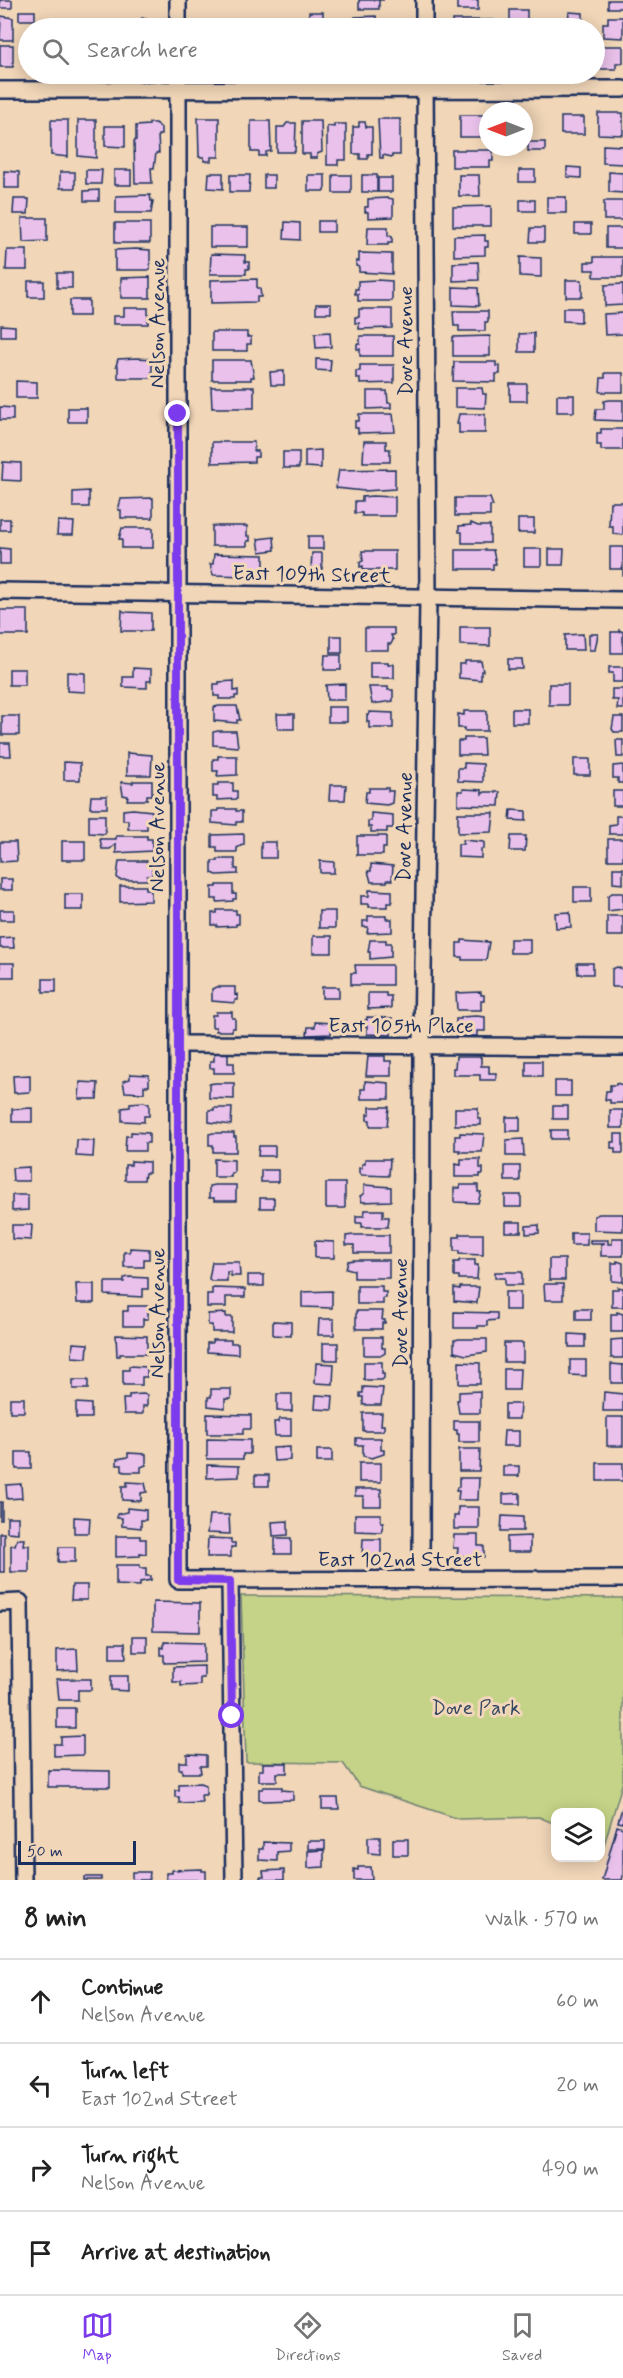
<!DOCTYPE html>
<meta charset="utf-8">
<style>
:root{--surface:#fff;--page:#f2f2f2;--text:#222;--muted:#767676;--line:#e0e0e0;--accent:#7c3aed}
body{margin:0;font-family:Mynerve,sans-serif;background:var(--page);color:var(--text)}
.controls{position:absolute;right:18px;bottom:18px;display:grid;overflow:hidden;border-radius:12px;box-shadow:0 3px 15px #0003}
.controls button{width:54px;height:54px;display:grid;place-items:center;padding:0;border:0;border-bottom:2px solid var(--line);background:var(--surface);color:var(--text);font:30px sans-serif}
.compass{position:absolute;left:479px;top:102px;width:54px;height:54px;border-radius:50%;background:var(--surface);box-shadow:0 3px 15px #0003;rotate:270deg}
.scale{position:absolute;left:18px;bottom:15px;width:118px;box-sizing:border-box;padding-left:6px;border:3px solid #1b2f5e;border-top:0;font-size:16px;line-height:21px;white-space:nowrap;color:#1b2f5e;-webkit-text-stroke:4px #f1d6b8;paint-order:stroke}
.stop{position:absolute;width:18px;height:18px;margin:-14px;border:4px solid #7c3aed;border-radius:50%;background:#fff}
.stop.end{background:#7c3aed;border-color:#fff;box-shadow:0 2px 6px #0008}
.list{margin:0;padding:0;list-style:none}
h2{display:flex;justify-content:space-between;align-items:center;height:78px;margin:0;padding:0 24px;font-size:26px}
h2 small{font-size:20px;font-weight:400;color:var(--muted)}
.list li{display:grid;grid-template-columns:39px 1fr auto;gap:18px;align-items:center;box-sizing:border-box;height:84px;padding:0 24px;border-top:2px solid var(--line)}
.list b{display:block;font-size:22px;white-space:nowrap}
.list p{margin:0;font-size:20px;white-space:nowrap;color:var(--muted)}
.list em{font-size:20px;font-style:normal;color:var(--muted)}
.icon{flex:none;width:33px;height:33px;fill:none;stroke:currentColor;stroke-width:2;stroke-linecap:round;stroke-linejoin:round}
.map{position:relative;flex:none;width:623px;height:1880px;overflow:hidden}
.search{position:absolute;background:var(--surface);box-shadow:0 3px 15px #0003;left:18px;right:18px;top:18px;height:66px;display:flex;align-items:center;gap:15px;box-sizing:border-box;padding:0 21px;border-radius:33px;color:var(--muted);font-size:22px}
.sheet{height:414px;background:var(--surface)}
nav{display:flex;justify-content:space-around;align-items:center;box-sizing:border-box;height:84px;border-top:2px solid var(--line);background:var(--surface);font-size:16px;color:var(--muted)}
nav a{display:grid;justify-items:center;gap:3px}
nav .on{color:var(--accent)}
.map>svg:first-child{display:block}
</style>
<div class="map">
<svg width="623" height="1880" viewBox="0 0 623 1880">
<rect width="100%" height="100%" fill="#f1d6b8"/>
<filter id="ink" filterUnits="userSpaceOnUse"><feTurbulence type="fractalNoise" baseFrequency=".0167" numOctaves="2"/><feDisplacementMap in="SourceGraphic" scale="12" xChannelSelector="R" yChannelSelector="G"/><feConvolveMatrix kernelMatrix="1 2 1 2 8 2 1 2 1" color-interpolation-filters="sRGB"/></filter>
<g filter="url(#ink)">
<polygon fill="#efd0c7" points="623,1797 623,1880 599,1880"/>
<polygon fill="#c4d387" stroke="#708172" stroke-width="1.5" points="241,1596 623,1598 623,1781 604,1845 601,1843 600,1812 556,1812 555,1824 539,1817 459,1819 359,1786 343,1763 246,1762"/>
<g fill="#e9c1ea" stroke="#1b2f5e" stroke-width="1.5">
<rect x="0" y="0" width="12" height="8"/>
<polygon points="359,0 384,0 379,0 379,9 359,9"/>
<rect x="457" y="0" width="21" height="10"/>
<rect x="608" y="0" width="15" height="8"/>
<rect x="510" y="10" width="17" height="11"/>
<rect x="19" y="11" width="16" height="9"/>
<rect x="309" y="12" width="14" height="9"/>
<polygon points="569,12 583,13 583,23 568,22"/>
<polygon points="1,16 13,18 13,40 0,40"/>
<polygon points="376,16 377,24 382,25 382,28 357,28 355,17"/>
<polygon points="608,17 623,17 623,38 603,37 603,23 608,23"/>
<polygon points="142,18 152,21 152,28 132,28 132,21 142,21"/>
<polygon points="254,19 272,21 272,28 253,28"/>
<rect x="452" y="20" width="42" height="8"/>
<polygon points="41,21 60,22 60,28 41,28"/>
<polygon points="89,22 89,28 70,28 70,23"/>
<polygon points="228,23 236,23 236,26 244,26 244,28 225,28 225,26 229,26"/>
<rect x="0" y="45" width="13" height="22"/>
<polygon points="603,46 623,46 623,63 616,63 616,69 598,69 598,54"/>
<polygon points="598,113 623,113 623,135 598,134"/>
<rect x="460" y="115" width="23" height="22"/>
<rect x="561" y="117" width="23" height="17"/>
<polygon points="198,118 219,118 219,157 211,157 211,161 204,161 204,157 199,157"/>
<polygon points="378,119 400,119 400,155 392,155 392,157 383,155 383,158 380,158"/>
<polygon points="51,120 68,120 68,157 51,155"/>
<polygon points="78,120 96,120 96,158 78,156"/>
<polygon points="251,121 270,121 271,151 266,152 266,156 259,156 259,152 251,152"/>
<polygon points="302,121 321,121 322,152 317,154 317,158 310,158 310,154 302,154"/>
<polygon points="359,122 365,122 366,127 372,127 372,154 368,154 368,159 360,159 360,154 353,154 353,127 359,127"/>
<polygon points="149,123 156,123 161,128 161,135 158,135 159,153 156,153 154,168 151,168 152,183 135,183 134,141 136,140 136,126 149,125"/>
<polygon points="287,123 296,123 295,152 277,152 277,127 284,127"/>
<polygon points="334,124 346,124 346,160 338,160 338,165 327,165 327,126 334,127"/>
<polygon points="105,126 125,126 125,147 105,146"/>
<rect x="528" y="142" width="17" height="9"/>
<polygon points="603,145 623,146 623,164 603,163"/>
<polygon points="452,150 493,150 493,161 490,161 490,167 452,167"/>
<polygon points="567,167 581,168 581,178 567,177"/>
<polygon points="86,170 102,170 101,184 86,184"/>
<rect x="114" y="170" width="17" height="15"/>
<rect x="519" y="170" width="16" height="12"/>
<polygon points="4,171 19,172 19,188 4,188"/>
<rect x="60" y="172" width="15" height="16"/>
<polygon points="609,172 623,173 623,193 609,192"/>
<polygon points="209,173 223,173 223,189 208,188"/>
<polygon points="230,175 250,175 249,192 230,192"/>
<rect x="264" y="175" width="10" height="13"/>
<rect x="308" y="175" width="17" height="16"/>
<rect x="333" y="175" width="18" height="18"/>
<rect x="362" y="175" width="15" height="17"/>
<polygon points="459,175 479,175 480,196 459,196"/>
<rect x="378" y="178" width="14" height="14"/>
<polygon points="99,190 99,201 84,201 84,191"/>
<polygon points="150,195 151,201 153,201 151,213 116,213 116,196"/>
<rect x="547" y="197" width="19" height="16"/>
<polygon points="388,198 393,199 393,217 368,218 368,212 365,212 365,207 368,207 368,199"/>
<polygon points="14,199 29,199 28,214 13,214"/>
<rect x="520" y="200" width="15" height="11"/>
<rect x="604" y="201" width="19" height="19"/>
<polygon points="491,206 491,226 453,226 453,207"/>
<polygon points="22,218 47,218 47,241 23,242"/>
<rect x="318" y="221" width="16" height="11"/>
<polygon points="285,222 300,223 300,240 284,239"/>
<rect x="115" y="223" width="35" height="20"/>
<rect x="575" y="224" width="16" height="10"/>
<rect x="210" y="227" width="38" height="20"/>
<polygon points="368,227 388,227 388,236 392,236 392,243 388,243 388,245 367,245"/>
<polygon points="531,228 544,228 544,242 530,242"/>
<rect x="606" y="228" width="17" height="20"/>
<polygon points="485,235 485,241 488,241 488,247 485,247 485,255 454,256 454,236"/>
<polygon points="136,249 150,250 150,270 115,270 115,250"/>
<polygon points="7,250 27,250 27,270 6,270"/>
<polygon points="359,253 392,254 392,274 359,272 359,267 356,266 356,261 359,261"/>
<polygon points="211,254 245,255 245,262 249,262 249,269 246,269 246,274 210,274"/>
<polygon points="520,257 541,258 541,277 520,276"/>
<polygon points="594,257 623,257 623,277 594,277 594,270 585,270 585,262 594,262"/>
<polygon points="478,262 479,280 453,281 453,263"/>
<rect x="57" y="273" width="15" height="15"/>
<polygon points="150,277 150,298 121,298 121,278"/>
<polygon points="257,279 257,288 260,288 261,297 257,297 257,302 211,303 211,280"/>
<polygon points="377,280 392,281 392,301 358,301 358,294 355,294 355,289 358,289 358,281"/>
<rect x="566" y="280" width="16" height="17"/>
<rect x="28" y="281" width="16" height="16"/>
<polygon points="623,284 623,305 605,306 605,285"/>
<polygon points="453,287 478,288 479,306 453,305"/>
<rect x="70" y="300" width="19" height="16"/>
<rect x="316" y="304" width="15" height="9"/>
<polygon points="124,308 148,308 148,324 113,324 113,316 124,316"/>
<polygon points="563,308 581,308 581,322 563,321"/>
<polygon points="359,309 392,309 392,328 359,329 359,323 355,323 355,317 359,317"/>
<polygon points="453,311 488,311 488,322 485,322 485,331 459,331 459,326 454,326"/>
<polygon points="623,313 623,334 605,335 604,314"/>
<polygon points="1,325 15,326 15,336 1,336"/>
<polygon points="212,332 247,332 247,337 251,337 251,344 247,344 247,351 212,351"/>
<polygon points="330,332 331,347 316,348 315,333"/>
<polygon points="534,333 534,352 519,352 519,334"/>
<polygon points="360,336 393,336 393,356 360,356 360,349 357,349 357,344 360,344"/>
<polygon points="490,336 490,356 453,356 453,337"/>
<polygon points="137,358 152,359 152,378 118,378 118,366 116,366 118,359"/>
<polygon points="316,359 331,360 330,371 316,370"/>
<polygon points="212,360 251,360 254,377 251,377 251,380 212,380"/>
<polygon points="454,362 496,362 496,366 500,366 500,374 496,374 496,382 453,381"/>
<polygon points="360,365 394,365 394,383 360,384 360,378 356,378 356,371 360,371"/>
<polygon points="284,371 284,385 271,385 270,372"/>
<polygon points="605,373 623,373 623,392 600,392 601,378 605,378"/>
<polygon points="16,381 37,382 37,398 16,398"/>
<rect x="510" y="384" width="17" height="17"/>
<polygon points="211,387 254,387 254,408 212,408"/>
<polygon points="455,388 482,388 483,394 486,394 485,408 455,407"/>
<polygon points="367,391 387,391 388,403 391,403 391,408 367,409"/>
<rect x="557" y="395" width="17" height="17"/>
<polygon points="609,400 623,400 623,421 595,420 596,409 604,409 604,401"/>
<polygon points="0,407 13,408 13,420 0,420"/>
<rect x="68" y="408" width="19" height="14"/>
<polygon points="359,414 393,414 395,432 358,433 358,428 355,428 355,421 359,421"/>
<polygon points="459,414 485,414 485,433 459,433 459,424 457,424"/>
<polygon points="601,429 623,429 623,450 601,450 601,445 597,445 597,433 601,433"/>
<polygon points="364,441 386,441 386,449 390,449 390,462 363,462"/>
<polygon points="212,442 254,442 254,451 258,451 258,457 254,457 254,462 212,463"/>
<polygon points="321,450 321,468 305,467 305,451"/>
<rect x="283" y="452" width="16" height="16"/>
<polygon points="3,462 21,463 21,481 2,480"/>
<polygon points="395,469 395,489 364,491 336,488 339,470"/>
<polygon points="89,491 89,507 73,507 73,492"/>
<polygon points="372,496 395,497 395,516 362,516 362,513 355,513 355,501 362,501 362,497"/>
<polygon points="153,498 153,518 121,518 121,510 118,510 121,499"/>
<polygon points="455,498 490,498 493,506 490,506 490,516 455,516"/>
<polygon points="610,502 623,502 623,535 613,534 613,526 609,526"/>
<rect x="0" y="519" width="10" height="11"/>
<rect x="518" y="519" width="16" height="14"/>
<polygon points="58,521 74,522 73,535 57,535"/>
<polygon points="471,523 478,526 490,526 490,543 462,543 462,532 459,532 459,526 471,525"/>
<polygon points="212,526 247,526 247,536 250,536 250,541 247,541 247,546 212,546"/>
<polygon points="122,528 153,528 153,548 122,548 122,539 119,539"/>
<rect x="308" y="536" width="15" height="13"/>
<polygon points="274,537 275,550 260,552 258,539"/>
<polygon points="610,547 623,547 623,576 623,569 610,569"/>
<polygon points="0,548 10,549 10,564 0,564"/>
<rect x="524" y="549" width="17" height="17"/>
<polygon points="549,549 564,549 563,565 549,565"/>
<polygon points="456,550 493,550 496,564 493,564 493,569 456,569"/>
<polygon points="362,551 395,551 395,570 363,570 363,566 360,567 360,562 363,561"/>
<polygon points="312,553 322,553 322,569 311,569"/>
<polygon points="214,554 264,555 264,573 250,573 249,576 213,575 210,564 213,564"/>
<rect x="0" y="610" width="28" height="25"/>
<polygon points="122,610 125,612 151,613 151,631 121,631"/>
<polygon points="460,627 490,627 490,646 460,645"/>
<polygon points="365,628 394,628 394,635 391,635 393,640 391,644 388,644 388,650 365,650"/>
<polygon points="619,630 623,632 623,653 611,653 611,632 619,632"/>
<polygon points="583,634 584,650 565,650 565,635"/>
<polygon points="589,634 598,634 595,650 589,650"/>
<rect x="331" y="636" width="11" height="17"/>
<polygon points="325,655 341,655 341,670 324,670"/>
<polygon points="508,659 522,659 523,669 508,669"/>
<polygon points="465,661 481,661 483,671 481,671 481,680 459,678 459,664 465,664"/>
<polygon points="370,662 388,662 388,664 394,664 394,678 370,678"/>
<polygon points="609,667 623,667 623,682 613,682 613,673 609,673"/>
<polygon points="133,668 151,669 151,681 147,681 147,688 123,687 123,677 133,677"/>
<rect x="9" y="669" width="16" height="16"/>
<polygon points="67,672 85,673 85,692 67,691"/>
<polygon points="234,681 234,691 238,690 238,696 235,696 235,699 219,699 219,696 214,696 214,684 219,684 219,682"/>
<polygon points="345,684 345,700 327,700 326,685"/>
<rect x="549" y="684" width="19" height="21"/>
<polygon points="369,687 388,687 388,690 393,690 393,701 372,704"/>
<polygon points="612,689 623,689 623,709 617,709 618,700 612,700"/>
<polygon points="219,706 237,706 240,720 237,720 237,723 214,721 214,707"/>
<rect x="328" y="707" width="19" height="15"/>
<rect x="512" y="709" width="16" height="14"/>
<polygon points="464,711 487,711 487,731 464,731 464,728 458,728 458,714 464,715"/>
<polygon points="369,712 393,713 393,728 369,728 369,722 367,722 367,715 369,715"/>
<polygon points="277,714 294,714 294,729 278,729"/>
<rect x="2" y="716" width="17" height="19"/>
<polygon points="614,717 623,717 623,732 614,732 612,729"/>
<polygon points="218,731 236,731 238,747 213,745 213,732"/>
<polygon points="464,738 483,738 484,755 458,755 458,741 464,741"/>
<polygon points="616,740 623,740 623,757 617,757"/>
<polygon points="0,743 10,743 11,756 0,756"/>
<polygon points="127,753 152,755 151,775 127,775"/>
<polygon points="218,756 237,756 237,775 217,776 218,771 213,771 213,759 218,759"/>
<rect x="574" y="759" width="16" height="16"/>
<polygon points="64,762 80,763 80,780 64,780"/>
<polygon points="464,763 483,764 483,782 458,781 458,768 464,768"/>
<polygon points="623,765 623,783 618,783 618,778 613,778 613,766"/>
<polygon points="133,781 152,781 152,795 147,795 147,800 127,800 128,796 123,795 121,782 133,783"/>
<polygon points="218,783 233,783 233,791 237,791 237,799 217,800 217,797 213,797 213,785 218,785"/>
<polygon points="330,785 346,785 345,800 329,800"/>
<polygon points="369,788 388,788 388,791 393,791 392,803 387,805 365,803 366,792 369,792"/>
<polygon points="463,789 482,790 482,794 485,792 500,792 499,806 458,805 458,791 463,791"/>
<rect x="613" y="791" width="10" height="15"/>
<polygon points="91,796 107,796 107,808 90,808"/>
<polygon points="133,809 152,811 152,822 147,822 147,829 128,829 128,820 123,820 123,810"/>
<polygon points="218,809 236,809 236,811 242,811 242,822 236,822 236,825 212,823 212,811 218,811"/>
<polygon points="511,810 526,811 526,821 510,820"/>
<polygon points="371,813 393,815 393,828 387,828 387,832 371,832 371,827 368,827 368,821 371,821"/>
<polygon points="458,813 494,813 492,832 458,833"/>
<polygon points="89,815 105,815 105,834 89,833"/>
<polygon points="616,816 623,816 623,834 609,834 609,825 616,824"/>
<polygon points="244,834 244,844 237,848 237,852 217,852 217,847 212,847 212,835"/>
<polygon points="116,836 147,836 147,839 152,839 152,851 116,853 116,844 110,849 102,849 100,839 116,839"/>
<polygon points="357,836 386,836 386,848 383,848 383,855 357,855"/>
<polygon points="511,836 526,836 525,851 510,851"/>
<rect x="608" y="839" width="15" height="21"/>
<polygon points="463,840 484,842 484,849 481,849 481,858 458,857 458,844 463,844"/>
<rect x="62" y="841" width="23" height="19"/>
<polygon points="0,842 16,842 17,861 0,862"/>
<rect x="261" y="842" width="15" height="16"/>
<polygon points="218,859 235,859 235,869 238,869 238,874 217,875 212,873 212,861 218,861"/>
<polygon points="119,861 147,861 147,866 152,866 152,876 147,876 147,880 119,880 117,877"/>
<polygon points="320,861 334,862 334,873 320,873"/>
<polygon points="371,864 393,866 392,880 387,880 387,882 371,882 368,871 371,871"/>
<polygon points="613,868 623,868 623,884 613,883"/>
<rect x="0" y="879" width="12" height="11"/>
<polygon points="217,885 233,885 233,894 236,894 236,899 233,899 233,901 217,902 217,899 212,899 212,887 217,887"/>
<polygon points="120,886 146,886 146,889 151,889 151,901 120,902"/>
<rect x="574" y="887" width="17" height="15"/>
<polygon points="369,890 392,891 392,903 387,903 387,907 369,907 369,904 361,904 361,896 369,896"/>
<polygon points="612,893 623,893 623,909 608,911 608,896"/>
<rect x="65" y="894" width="18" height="16"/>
<rect x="0" y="910" width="14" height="10"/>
<polygon points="217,910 236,910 236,914 239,914 239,924 236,924 236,926 217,927 217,925 212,925 212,913 217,913"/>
<rect x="319" y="911" width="16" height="17"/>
<polygon points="570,912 571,927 556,928 555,913"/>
<polygon points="368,916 386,916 386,919 392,919 392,932 367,933 368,927 363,927 363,921 368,921"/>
<rect x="607" y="916" width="16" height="20"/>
<rect x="313" y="936" width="19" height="17"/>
<polygon points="13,937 14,948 0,948 0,938"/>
<rect x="510" y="939" width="20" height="14"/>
<polygon points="370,940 386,940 386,943 391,943 391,957 370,959 370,952 368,952"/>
<polygon points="462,940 489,942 486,960 462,960 462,957 457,957 457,943 462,943"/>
<rect x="0" y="963" width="14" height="14"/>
<polygon points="577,963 593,963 593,974 578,974"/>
<polygon points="355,965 392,965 392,985 351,985 351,973 356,973"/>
<polygon points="617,967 623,969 623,987 612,987 612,969"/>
<rect x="43" y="979" width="13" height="13"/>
<polygon points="216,987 235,987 235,995 238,994 238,1000 235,1000 235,1003 212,1001 212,989"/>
<rect x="322" y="987" width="17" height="11"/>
<polygon points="481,992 481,995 484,995 484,1001 481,1001 481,1010 457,1010 456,993"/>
<polygon points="368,993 386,993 386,996 391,996 391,1008 368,1009"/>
<polygon points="216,1012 232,1012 232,1018 235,1018 235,1028 232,1028 232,1031 216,1031 216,1027 212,1027 212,1015 216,1015"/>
<polygon points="476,1016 485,1017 485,1031 477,1031 477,1036 461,1036 461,1034 456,1034 456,1019 461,1019 461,1017"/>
<polygon points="367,1017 392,1018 391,1035 367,1034 367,1026 364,1026 364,1020 367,1020"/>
<polygon points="315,1022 332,1023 331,1034 307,1035 308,1027 315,1027"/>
<polygon points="214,1053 228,1053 228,1063 234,1063 234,1073 214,1073 214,1068 210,1068 210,1061 214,1061"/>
<polygon points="368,1056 385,1056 385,1061 391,1061 391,1076 366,1076"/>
<polygon points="456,1057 481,1057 481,1066 489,1066 489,1073 496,1073 496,1080 480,1080 480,1075 453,1075 453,1068 455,1068"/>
<rect x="526" y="1061" width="16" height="15"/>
<polygon points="130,1074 149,1075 149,1086 144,1086 144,1093 125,1092 123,1081 130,1079"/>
<polygon points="30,1075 30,1092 14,1093 13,1076"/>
<polygon points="365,1081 389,1083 389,1099 361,1099 361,1089 365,1089"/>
<rect x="555" y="1081" width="16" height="15"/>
<polygon points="80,1082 98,1083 97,1099 79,1099"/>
<polygon points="215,1083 234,1083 234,1099 209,1098 209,1084"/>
<polygon points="616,1083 623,1085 623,1103 610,1103 610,1100 605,1100 606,1091 610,1091 610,1085 616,1085"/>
<polygon points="144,1102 149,1104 149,1116 144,1116 144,1122 122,1121 122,1108 130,1107 130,1103"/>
<rect x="553" y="1106" width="15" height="13"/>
<polygon points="370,1107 389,1107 387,1126 370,1126 370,1120 367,1120 367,1114 370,1114"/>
<polygon points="32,1108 32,1122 12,1122 12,1109"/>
<polygon points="214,1108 232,1108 231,1125 209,1122 209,1110 214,1110"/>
<polygon points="455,1108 478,1108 478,1119 481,1119 481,1125 455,1125"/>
<rect x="610" y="1110" width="13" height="18"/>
<rect x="506" y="1117" width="14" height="14"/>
<rect x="551" y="1130" width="16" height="9"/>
<polygon points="131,1132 149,1133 149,1143 145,1143 145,1151 125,1151 126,1136 131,1136"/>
<polygon points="213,1133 234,1133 234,1137 236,1137 236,1152 213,1152 213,1145 209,1145 209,1134"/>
<polygon points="460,1133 484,1134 482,1152 460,1152 460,1150 455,1150 455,1136 460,1136"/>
<polygon points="615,1134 623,1134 623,1153 615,1153 615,1148 611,1148 611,1142 615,1142"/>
<polygon points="523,1139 524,1156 506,1156 506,1140"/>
<polygon points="77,1140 94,1141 93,1157 76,1156"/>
<polygon points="259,1146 275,1146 275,1156 258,1156"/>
<polygon points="214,1159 234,1160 234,1173 231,1173 231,1177 214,1177"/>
<polygon points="365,1159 390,1159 389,1176 362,1175 359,1173 359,1168 362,1168 362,1164 365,1164"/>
<polygon points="461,1159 480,1159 480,1168 483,1168 483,1174 480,1174 480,1177 455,1177 455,1164 461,1165"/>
<polygon points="131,1161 149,1162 149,1173 145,1173 144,1180 125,1180 125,1165 131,1165"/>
<rect x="505" y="1166" width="15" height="15"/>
<polygon points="29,1167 29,1181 13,1181 12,1168"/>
<rect x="261" y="1170" width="17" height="12"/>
<rect x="326" y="1183" width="19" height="25"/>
<polygon points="214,1185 236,1185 236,1201 214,1201 214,1198 209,1198 209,1186"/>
<polygon points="364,1185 391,1187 391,1201 362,1202 360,1196 364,1194"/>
<polygon points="460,1185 478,1185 478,1192 481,1192 478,1203 454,1202 454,1188 460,1188"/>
<polygon points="12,1195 28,1195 28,1210 12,1211"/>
<rect x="505" y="1195" width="16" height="12"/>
<rect x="260" y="1198" width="14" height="10"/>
<polygon points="365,1210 383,1210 383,1217 389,1217 388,1227 362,1227 362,1223 356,1223 356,1216 364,1216"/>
<polygon points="599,1214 623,1214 623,1231 594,1230 594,1216"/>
<rect x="505" y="1222" width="16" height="10"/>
<polygon points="12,1225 32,1225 31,1240 12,1239"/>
<polygon points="539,1225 539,1233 526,1234 526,1226"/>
<rect x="571" y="1233" width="16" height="12"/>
<polygon points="460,1234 483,1234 483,1255 459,1254 459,1251 454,1251 454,1237 460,1237"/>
<polygon points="354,1235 389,1235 389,1253 354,1253 354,1245 346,1245 346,1236"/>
<polygon points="612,1238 623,1238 623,1256 601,1256 601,1244 605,1243 590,1243 590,1240 608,1240 608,1244 612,1244"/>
<polygon points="315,1241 334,1242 334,1258 315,1258"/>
<polygon points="130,1248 149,1249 149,1259 144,1259 144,1267 124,1267 124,1252 130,1252"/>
<rect x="549" y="1259" width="16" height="21"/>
<polygon points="354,1260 389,1260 389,1278 354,1278 354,1270 346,1268 348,1261"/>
<polygon points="459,1260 475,1260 475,1265 478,1265 477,1279 459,1279 459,1276 454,1276 454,1262 459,1262"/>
<polygon points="617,1261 623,1263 623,1282 612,1281 612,1263 617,1263"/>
<polygon points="212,1262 239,1262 240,1276 231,1276 231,1272 227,1272 227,1281 212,1281 209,1279"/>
<polygon points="495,1272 522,1272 522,1285 505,1285 505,1278 495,1278"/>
<rect x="248" y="1275" width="16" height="11"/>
<polygon points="129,1277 148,1278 148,1289 143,1289 143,1297 105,1295 105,1282 124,1282 124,1278"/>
<polygon points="76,1284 94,1284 94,1303 77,1303"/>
<polygon points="544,1284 563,1284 563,1300 545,1300"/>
<polygon points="357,1286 382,1286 382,1292 386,1292 386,1298 383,1298 383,1304 357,1304"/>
<polygon points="460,1287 479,1287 477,1303 454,1301 454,1288 460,1289"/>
<polygon points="618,1287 623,1288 623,1307 612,1307 612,1289 618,1289"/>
<polygon points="212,1288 245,1289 245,1297 226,1297 226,1307 207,1307 207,1294 212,1294"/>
<polygon points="332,1291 332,1308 302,1307 302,1292"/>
<rect x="505" y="1292" width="15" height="18"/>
<polygon points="128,1306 148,1306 148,1319 143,1319 143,1326 123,1326 123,1311 128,1311"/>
<rect x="576" y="1309" width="15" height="11"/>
<polygon points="356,1311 383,1311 382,1320 385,1320 385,1323 382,1323 382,1329 356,1329"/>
<polygon points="454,1312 497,1313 497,1320 487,1321 487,1326 478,1326 478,1328 454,1328"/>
<polygon points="617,1312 623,1314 623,1332 611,1332 611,1314 617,1314"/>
<polygon points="226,1313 226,1317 232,1317 232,1332 212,1332 212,1325 208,1325 208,1314"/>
<polygon points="319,1319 334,1319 334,1335 318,1335"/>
<polygon points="273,1321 291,1322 291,1336 273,1335"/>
<polygon points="569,1334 585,1335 585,1347 569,1347"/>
<polygon points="116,1335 147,1336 147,1354 120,1354 120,1356 117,1356"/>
<polygon points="364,1337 382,1337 382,1348 385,1348 385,1353 382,1355 364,1355"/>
<polygon points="459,1339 487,1339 487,1352 466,1355 454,1352 454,1340"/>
<polygon points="623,1339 623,1358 611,1358 611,1340"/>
<polygon points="212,1340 231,1340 231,1343 238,1343 238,1354 207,1352 207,1343 212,1343"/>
<polygon points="73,1343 88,1344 87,1358 72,1357"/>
<rect x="323" y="1343" width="15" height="17"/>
<rect x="504" y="1343" width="19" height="19"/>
<polygon points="570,1360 586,1360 586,1376 570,1375"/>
<polygon points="364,1362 382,1362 382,1374 384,1374 384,1378 382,1380 364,1380"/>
<polygon points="459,1362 480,1363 480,1384 459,1384"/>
<polygon points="316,1363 334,1364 333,1384 315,1383"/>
<polygon points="611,1364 623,1365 623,1383 611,1383"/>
<polygon points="129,1366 147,1367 147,1377 142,1377 142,1385 123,1385 123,1370 129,1370"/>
<polygon points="504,1369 520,1369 519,1390 504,1390"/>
<rect x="73" y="1380" width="15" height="9"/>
<polygon points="363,1387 383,1388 381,1405 363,1405 363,1397 360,1397 360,1393 363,1393"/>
<polygon points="211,1389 231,1389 231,1399 225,1399 225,1408 208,1406 208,1397 211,1397"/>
<polygon points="480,1391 480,1413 459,1413 457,1400 459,1400 459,1392"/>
<polygon points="604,1392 623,1394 623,1411 603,1411"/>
<polygon points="143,1394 147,1395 147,1406 143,1406 143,1414 124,1414 123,1399 129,1399 129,1395"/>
<rect x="277" y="1394" width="15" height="17"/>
<polygon points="316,1395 333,1396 332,1410 315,1409"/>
<rect x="10" y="1398" width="14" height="14"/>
<polygon points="76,1403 91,1404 91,1418 76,1418"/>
<polygon points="505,1404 520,1404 519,1419 505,1419"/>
<polygon points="363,1413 382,1413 381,1425 384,1425 384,1429 382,1431 363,1431"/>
<polygon points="207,1414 251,1415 251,1429 243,1429 243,1434 207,1434"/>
<rect x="607" y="1417" width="16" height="29"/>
<polygon points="279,1419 291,1419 291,1436 275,1436 274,1422 279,1422"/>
<polygon points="454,1421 479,1421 479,1442 459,1442 459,1434 457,1434 457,1430 454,1430"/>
<polygon points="504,1431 519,1431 519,1446 503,1446"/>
<polygon points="356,1438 381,1438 381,1450 384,1450 384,1454 372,1458 363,1456 363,1445 356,1445"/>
<polygon points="207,1439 250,1440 250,1454 243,1454 243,1459 207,1459"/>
<polygon points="290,1447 290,1460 274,1461 273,1448"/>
<polygon points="459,1449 480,1449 479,1471 459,1471"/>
<rect x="317" y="1450" width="15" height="12"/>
<rect x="16" y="1452" width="15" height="17"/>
<polygon points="128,1453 146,1454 146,1465 141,1467 141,1472 125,1472 122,1471 122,1465 117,1465 117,1459 128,1457"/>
<rect x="359" y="1463" width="22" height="19"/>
<rect x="597" y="1463" width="26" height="18"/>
<polygon points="207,1465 239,1466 239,1477 207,1478"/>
<rect x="503" y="1466" width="16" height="10"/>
<rect x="255" y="1475" width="14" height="11"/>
<polygon points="459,1478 479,1478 478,1500 458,1500 459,1491 456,1491 457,1487 459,1487"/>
<polygon points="127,1482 145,1483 147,1492 141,1493 141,1501 122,1500 122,1486 127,1486"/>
<polygon points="21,1484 22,1498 7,1499 6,1485"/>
<polygon points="355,1489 381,1489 381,1506 363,1506 363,1496 355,1496"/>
<polygon points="520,1493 520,1504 503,1504 503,1494"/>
<rect x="0" y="1502" width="2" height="18"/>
<polygon points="458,1507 479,1507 479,1529 454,1529 454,1516 458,1516"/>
<polygon points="127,1508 146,1510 146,1520 141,1520 141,1528 122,1526 122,1518 117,1518 117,1514 127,1512"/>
<polygon points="355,1514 381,1514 381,1522 384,1522 381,1532 355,1531"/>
<polygon points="209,1515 229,1515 230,1534 207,1533"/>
<polygon points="502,1516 523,1517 523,1531 501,1531"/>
<polygon points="7,1517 18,1517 18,1533 7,1532"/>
<polygon points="74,1517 90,1518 89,1533 74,1533"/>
<polygon points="288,1521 288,1535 273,1536 272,1522"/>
<rect x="0" y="1533" width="4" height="39"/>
<polygon points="454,1535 478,1535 478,1546 484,1546 484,1557 457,1556 458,1548 453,1548"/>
<polygon points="116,1536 140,1536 140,1539 146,1539 146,1554 140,1553 140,1556 116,1557"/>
<polygon points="530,1536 530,1552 507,1552 507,1537"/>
<polygon points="208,1538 231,1539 231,1543 235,1543 235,1547 231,1547 231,1557 207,1557"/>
<rect x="275" y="1538" width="16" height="16"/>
<polygon points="17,1539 24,1539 23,1545 29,1545 29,1572 11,1572 11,1545 15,1545"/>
<polygon points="363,1539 381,1539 381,1557 362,1557"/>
<polygon points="59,1547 75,1547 75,1562 58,1562"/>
<polygon points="116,1565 140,1565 140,1568 146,1568 146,1576 151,1576 151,1580 140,1582 140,1586 116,1585"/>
<polygon points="72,1585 87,1585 87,1600 71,1600"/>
<polygon points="153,1602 200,1603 200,1632 153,1631"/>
<rect x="133" y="1636" width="14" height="16"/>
<polygon points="164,1642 204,1643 204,1662 164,1663 164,1655 161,1655 161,1647 164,1648"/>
<polygon points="110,1643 125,1643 126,1658 110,1658"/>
<polygon points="77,1649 78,1670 57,1671 57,1650"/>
<polygon points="204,1666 204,1678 200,1678 200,1685 181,1686 181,1682 173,1682 173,1667"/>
<polygon points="111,1676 128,1676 128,1691 111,1690"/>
<polygon points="57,1679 91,1679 91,1690 78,1690 78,1700 59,1700"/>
<rect x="57" y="1708" width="18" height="20"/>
<polygon points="83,1736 83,1755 54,1756 54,1744 61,1744 61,1737"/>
<polygon points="187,1754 206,1755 206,1766 200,1766 201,1773 182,1773 182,1769 179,1769 179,1762 187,1762"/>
<polygon points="263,1763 287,1763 287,1773 277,1773 277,1781 259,1781 259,1770 263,1770"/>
<polygon points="48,1770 110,1771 110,1787 48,1787"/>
<polygon points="201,1783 206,1785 206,1795 201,1795 202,1802 179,1803 179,1797 175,1797 175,1790 179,1790 179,1784"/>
<polygon points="263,1787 282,1787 282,1790 293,1791 293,1800 263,1801 259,1799 259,1789 263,1789"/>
<polygon points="322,1798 338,1798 339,1809 322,1809"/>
<polygon points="622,1808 623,1808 623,1823 618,1822"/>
<polygon points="617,1826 623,1828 623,1876 622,1880 602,1880"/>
<polygon points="368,1837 380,1837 380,1854 368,1853"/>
<rect x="393" y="1839" width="15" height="16"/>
<rect x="308" y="1841" width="17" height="8"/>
<polygon points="263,1842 289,1843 289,1851 277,1852 277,1861 259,1860 259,1849 263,1849"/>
<polygon points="324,1850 324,1867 308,1868 308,1851"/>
<polygon points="358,1867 371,1867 372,1880 354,1880 354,1869 358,1870"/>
<polygon points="202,1869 202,1871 206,1871 206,1880 166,1880 166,1873 172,1873 172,1870"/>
<polygon points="284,1870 284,1880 260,1880 260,1877 264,1877 263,1871"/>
<polygon points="132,1872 150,1872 149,1880 132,1880"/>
<rect x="84" y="1877" width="17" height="3"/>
</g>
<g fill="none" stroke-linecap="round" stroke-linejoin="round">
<defs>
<g id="minor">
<polyline points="424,0 424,28"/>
<polyline points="178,28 178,0"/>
<polyline points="178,74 178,1580 623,1579"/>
<polyline points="0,90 623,89"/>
<polyline points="0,591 623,600"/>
<polyline points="178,1044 623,1047"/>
<polyline points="421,1580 422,1046 428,598 425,74"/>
<polyline points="230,1581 234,1880"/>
<polyline points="0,1603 20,1602 23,1880"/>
</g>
</defs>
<use href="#minor" stroke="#1b2f5e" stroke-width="20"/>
<use href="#minor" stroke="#f1d6b8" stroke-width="15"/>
</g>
</g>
<g fill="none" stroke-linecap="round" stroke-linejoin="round" filter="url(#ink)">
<polyline stroke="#7c3aed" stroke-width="8" points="178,414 178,1580 230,1581 232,1716"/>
</g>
<g text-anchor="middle" stroke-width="6" stroke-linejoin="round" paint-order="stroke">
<g font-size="21" fill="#1b2f5e" stroke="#f1d6b8">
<text transform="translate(157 323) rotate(-90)" y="7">Nelson Avenue</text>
<text transform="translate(405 341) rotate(-90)" y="7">Dove Avenue</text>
<text transform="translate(312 574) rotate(1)" y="7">East 109th Street</text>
<text transform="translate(157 827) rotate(-90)" y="7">Nelson Avenue</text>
<text transform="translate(404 827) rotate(-89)" y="7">Dove Avenue</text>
<text x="401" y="1032">East 105th Place</text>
<text transform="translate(157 1313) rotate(-90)" y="7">Nelson Avenue</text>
<text transform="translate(400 1313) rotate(-90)" y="7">Dove Avenue</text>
<text x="400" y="1566">East 102nd Street</text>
</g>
<g font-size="21" fill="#344864" stroke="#f1d6b8">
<text x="476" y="1714">Dove Park</text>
</g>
</g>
</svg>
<div class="controls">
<button><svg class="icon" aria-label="layers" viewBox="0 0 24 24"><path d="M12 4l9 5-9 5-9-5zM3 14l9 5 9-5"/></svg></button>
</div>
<svg class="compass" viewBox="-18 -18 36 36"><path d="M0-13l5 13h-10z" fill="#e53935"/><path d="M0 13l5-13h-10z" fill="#767676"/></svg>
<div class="scale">50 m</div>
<div class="stop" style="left:232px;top:1716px"></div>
<div class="stop end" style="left:178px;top:414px"></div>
<div class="search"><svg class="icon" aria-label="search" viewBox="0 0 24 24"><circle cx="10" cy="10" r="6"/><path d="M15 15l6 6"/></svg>Search here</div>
</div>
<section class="sheet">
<h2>8 min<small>Walk · 570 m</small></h2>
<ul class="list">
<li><svg class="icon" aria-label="ahead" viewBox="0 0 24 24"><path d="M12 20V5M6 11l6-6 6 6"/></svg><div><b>Continue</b><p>Nelson Avenue</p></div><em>60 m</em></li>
<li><svg class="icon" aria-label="left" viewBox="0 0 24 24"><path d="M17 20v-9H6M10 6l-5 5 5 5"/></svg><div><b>Turn left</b><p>East 102nd Street</p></div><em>20 m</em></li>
<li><svg class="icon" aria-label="right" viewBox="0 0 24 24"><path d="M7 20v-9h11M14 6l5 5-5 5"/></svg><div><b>Turn right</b><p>Nelson Avenue</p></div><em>490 m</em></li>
<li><svg class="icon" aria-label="arrive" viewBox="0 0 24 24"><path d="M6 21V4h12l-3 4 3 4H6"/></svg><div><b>Arrive at destination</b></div></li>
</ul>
</section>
<nav>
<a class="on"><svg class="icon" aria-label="map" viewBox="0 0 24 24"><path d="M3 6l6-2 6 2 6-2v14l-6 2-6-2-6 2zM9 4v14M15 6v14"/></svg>Map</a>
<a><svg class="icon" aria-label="directions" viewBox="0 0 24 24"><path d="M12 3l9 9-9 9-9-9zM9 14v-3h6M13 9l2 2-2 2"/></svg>Directions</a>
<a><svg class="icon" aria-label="saved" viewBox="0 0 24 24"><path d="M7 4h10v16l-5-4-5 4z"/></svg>Saved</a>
</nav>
